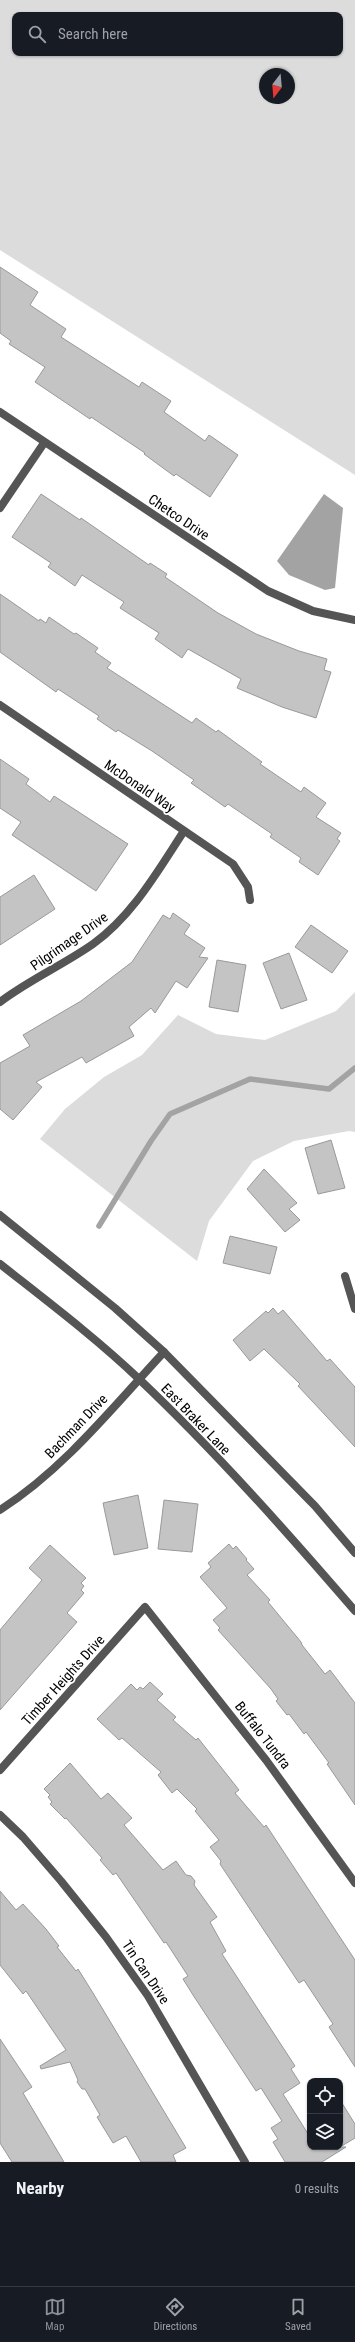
<!DOCTYPE html>
<style>
:root{--surface:#171b24;--page:#242831;--text:#f1f3f6;--muted:#9ea1a6;--line:#363941;--accent:#8c9099}
body{margin:0;font-family:"Roboto Condensed",sans-serif;background:var(--page);color:var(--text)}
.controls{position:absolute;right:12px;bottom:12px;display:grid;overflow:hidden;border-radius:8px;box-shadow:0 1px 3px #0004}
.controls button{width:36px;height:36px;display:grid;place-items:center;padding:0;border:0;border-bottom:1px solid var(--line);background:var(--surface);color:var(--text);font:20px sans-serif}
.compass{position:absolute;left:259px;top:68px;width:36px;height:36px;border-radius:50%;background:var(--surface);box-shadow:0 1px 3px #0004;rotate:196deg}
.list{margin:0;padding:0;list-style:none}
h2{display:flex;justify-content:space-between;align-items:center;height:52px;margin:0;padding:0 16px;font-size:17px}
h2 small{font-size:13px;font-weight:400;color:var(--muted)}
.icon{flex:none;width:22px;height:22px;fill:none;stroke:currentColor;stroke-width:2;stroke-linecap:round;stroke-linejoin:round}
.map{position:relative;flex:none;width:355px;height:2162px;overflow:hidden}
.search{position:absolute;background:var(--surface);box-shadow:0 1px 3px #0004;left:12px;right:12px;top:12px;height:44px;display:flex;align-items:center;gap:10px;box-sizing:border-box;padding:0 14px;border-radius:8px;color:var(--muted);font-size:15px}
.sheet{height:124px;background:var(--surface)}
nav{display:flex;justify-content:space-around;align-items:center;box-sizing:border-box;height:56px;border-top:1px solid var(--line);background:var(--surface);font-size:11px;color:var(--muted)}
nav a{display:grid;justify-items:center;gap:2px}
nav .on{color:var(--accent)}
.map>svg:first-child{display:block}
</style>
<div class="map">
<svg width="355" height="2162" viewBox="0 0 355 2162">
<rect width="100%" height="100%" fill="#fff"/>
<g fill="#dcdcdc" fill-rule="evenodd">
<path d="M0,0H355V475L0,250ZM15,15H340V53H15ZM265,74H289V98H265Z"/>
<polygon points="355,992 355,1132 349,1131 294,1141 253,1161 209,1221 197,1261 40,1139 65,1109 104,1077 142,1055 178,1015 216,1034 265,1040 336,1011"/>
</g>
<polygon fill="#a3a3a3" points="324,494 343,508 335,588 325,590 289,575 277,561"/>
<g fill="none" stroke-linecap="round" stroke-linejoin="round">
<polyline stroke="#a3a3a3" stroke-width="5.5" points="99,1226 151,1141 170,1114 250,1079 329,1089 355,1068"/>
</g>
<g fill="#c4c4c4" stroke="#999">
<polygon points="0,267 38,292 30,305 66,329 61,337 139,387 142,382 171,401 164,412 205,441 209,435 238,455 210,497 176,474 174,476 144,454 145,453 91,417 90,419 35,382 45,367 9,344 11,341 0,333"/>
<polygon points="41,494 80,520 81,518 149,565 150,563 167,574 165,577 218,613 256,634 299,651 327,659 324,670 331,672 316,718 282,707 237,688 241,679 188,649 182,658 155,639 159,633 120,608 124,602 82,575 75,586 48,567 51,563 12,537"/>
<polygon points="0,594 39,621 40,619 46,623 49,617 74,634 76,633 98,648 95,652 111,663 107,668 192,723 196,718 216,732 218,730 262,762 260,764 301,792 304,787 326,803 316,817 341,833 337,839 340,841 318,875 299,862 301,858 270,837 272,834 228,804 225,807 191,783 194,780 152,751 118,730 116,732 97,719 99,716 58,689 56,692 0,652"/>
<polygon points="0,759 29,779 26,784 50,802 54,796 128,844 96,891 12,835 21,822 0,808"/>
<polygon points="34,875 55,909 0,945 0,897"/>
<polygon points="173,913 190,925 184,934 205,948 199,957 208,958 187,988 176,981 155,1013 151,1008 129,1027 134,1036 86,1063 82,1057 36,1082 42,1087 13,1120 0,1109 0,1063 30,1046 23,1035 81,1001 132,962 163,915 170,919"/>
<polygon points="311,925 348,951 332,973 295,947"/>
<polygon points="289,953 307,1000 281,1009 263,963"/>
<polygon points="217,960 246,965 238,1012 209,1007"/>
<polygon points="331,1140 345,1188 318,1194 305,1148"/>
<polygon points="264,1169 297,1203 289,1209 300,1220 285,1232 247,1189"/>
<polygon points="230,1236 277,1247 270,1274 223,1263"/>
<polygon points="273,1308 278,1314 283,1310 327,1361 330,1359 355,1387 355,1447 298,1386 300,1384 264,1349 250,1361 233,1340 266,1311 268,1313"/>
<polygon points="138,1495 148,1548 114,1555 103,1503"/>
<polygon points="164,1500 198,1504 192,1552 158,1549"/>
<polygon points="229,1544 233,1549 236,1546 247,1559 246,1560 254,1569 247,1575 270,1600 268,1602 301,1642 302,1645 325,1674 330,1670 355,1703 355,1805 327,1764 329,1763 306,1732 304,1734 289,1714 287,1715 276,1701 278,1699 271,1689 218,1630 220,1628 213,1620 227,1608 200,1577 211,1567 208,1563"/>
<polygon points="50,1545 86,1578 81,1583 84,1586 81,1590 84,1593 67,1613 77,1622 0,1710 0,1630 42,1580 29,1568"/>
<polygon points="150,1682 163,1694 157,1700 176,1717 173,1720 196,1740 198,1738 239,1790 235,1793 264,1827 266,1825 355,1960 355,2067 329,2027 333,2024 304,1980 299,1983 220,1864 221,1861 210,1847 219,1840 195,1811 197,1809 177,1789 172,1793 158,1775 161,1772 122,1738 119,1740 97,1719 131,1684 137,1690 140,1687 143,1689"/>
<polygon points="70,1763 101,1799 108,1793 132,1818 124,1825 163,1870 176,1861 186,1875 191,1876 195,1881 194,1885 217,1917 210,1922 226,1951 222,1954 295,2066 291,2069 300,2083 283,2094 310,2137 310,2147 346,2147 322,2162 285,2162 273,2142 278,2139 271,2128 282,2121 261,2088 256,2091 193,1995 183,1979 188,1976 166,1942 164,1943 116,1873 113,1875 100,1860 102,1858 66,1818 65,1819 50,1804 52,1802 48,1797 50,1795 44,1789"/>
<polygon points="0,1891 16,1910 23,1904 46,1929 59,1946 57,1947 76,1971 78,1969 93,1993 186,2148 173,2155 176,2162 141,2162 126,2136 113,2143 97,2117 100,2115 85,2089 82,2089 77,2082 78,2080 70,2062 41,2069 40,2066 66,2050 26,1991 23,1994 0,1965"/>
<polygon points="0,2039 32,2087 23,2093 64,2162 12,2162 0,2143"/>
<polygon points="340,2100 355,2124 355,2138 340,2147"/>
</g>
<g fill="none" stroke-linecap="round" stroke-linejoin="round">
<g stroke="#555" stroke-width="8">
<polyline points="0,412 268,591 313,611 355,620"/>
<polyline points="0,508 44,443"/>
<polyline points="0,705 233,864 248,887 250,900"/>
<path d="M0,1002C29,980 63,965 93,944C133,915 157,872 184,831"/>
<polyline points="345,1276 355,1309"/>
<path d="M0,1510C64,1469 113,1407 164,1352"/>
<polyline points="0,1770 145,1607 266,1760 355,1883"/>
<polyline points="0,1815 23,1837 61,1881 106,1937 148,1996 245,2162"/>
</g>
<g stroke="#555" stroke-width="8">
<polyline points="0,1215 115,1308 164,1352 315,1506 355,1553"/>
<path d="M0,1264C47,1301 96,1338 139,1379C216,1452 287,1532 355,1611"/>
</g>
</g>
<g text-anchor="middle" stroke-width="3.5" stroke-linejoin="round" paint-order="stroke">
<g font-size="14" fill="#000" stroke="#fff">
<text transform="translate(179 517) rotate(34)" y="5">Chetco Drive</text>
<text transform="translate(140 786) rotate(34)" y="5">McDonald Way</text>
<text transform="translate(69 941) rotate(-35)" y="5">Pilgrimage Drive</text>
<text transform="translate(196 1419) rotate(46)" y="5">East Braker Lane</text>
<text transform="translate(76 1426) rotate(-46)" y="5">Bachman Drive</text>
<text transform="translate(63 1680) rotate(-48)" y="5">Timber Heights Drive</text>
<text transform="translate(263 1735) rotate(52)" y="5">Buffalo Tundra</text>
<text transform="translate(146 1972) rotate(56)" y="5">Tin Can Drive</text>
</g>
</g>
</svg>
<div class="controls">
<button><svg class="icon" aria-label="locate" viewBox="0 0 24 24"><circle cx="12" cy="12" r="6"/><path d="M12 2v4M12 18v4M2 12h4M18 12h4"/></svg></button>
<button><svg class="icon" aria-label="layers" viewBox="0 0 24 24"><path d="M12 4l9 5-9 5-9-5zM3 14l9 5 9-5"/></svg></button>
</div>
<svg class="compass" viewBox="-18 -18 36 36"><path d="M0-13l5 13h-10z" fill="#e53935"/><path d="M0 13l5-13h-10z" fill="#9ea1a6"/></svg>
<div class="search"><svg class="icon" aria-label="search" viewBox="0 0 24 24"><circle cx="10" cy="10" r="6"/><path d="M15 15l6 6"/></svg>Search here</div>
</div>
<section class="sheet">
<h2>Nearby<small>0 results</small></h2>
<ul class="list">
</ul>
</section>
<nav>
<a class="on"><svg class="icon" aria-label="map" viewBox="0 0 24 24"><path d="M3 6l6-2 6 2 6-2v14l-6 2-6-2-6 2zM9 4v14M15 6v14"/></svg>Map</a>
<a><svg class="icon" aria-label="directions" viewBox="0 0 24 24"><path d="M12 3l9 9-9 9-9-9zM9 14v-3h6M13 9l2 2-2 2"/></svg>Directions</a>
<a><svg class="icon" aria-label="saved" viewBox="0 0 24 24"><path d="M7 4h10v16l-5-4-5 4z"/></svg>Saved</a>
</nav>
